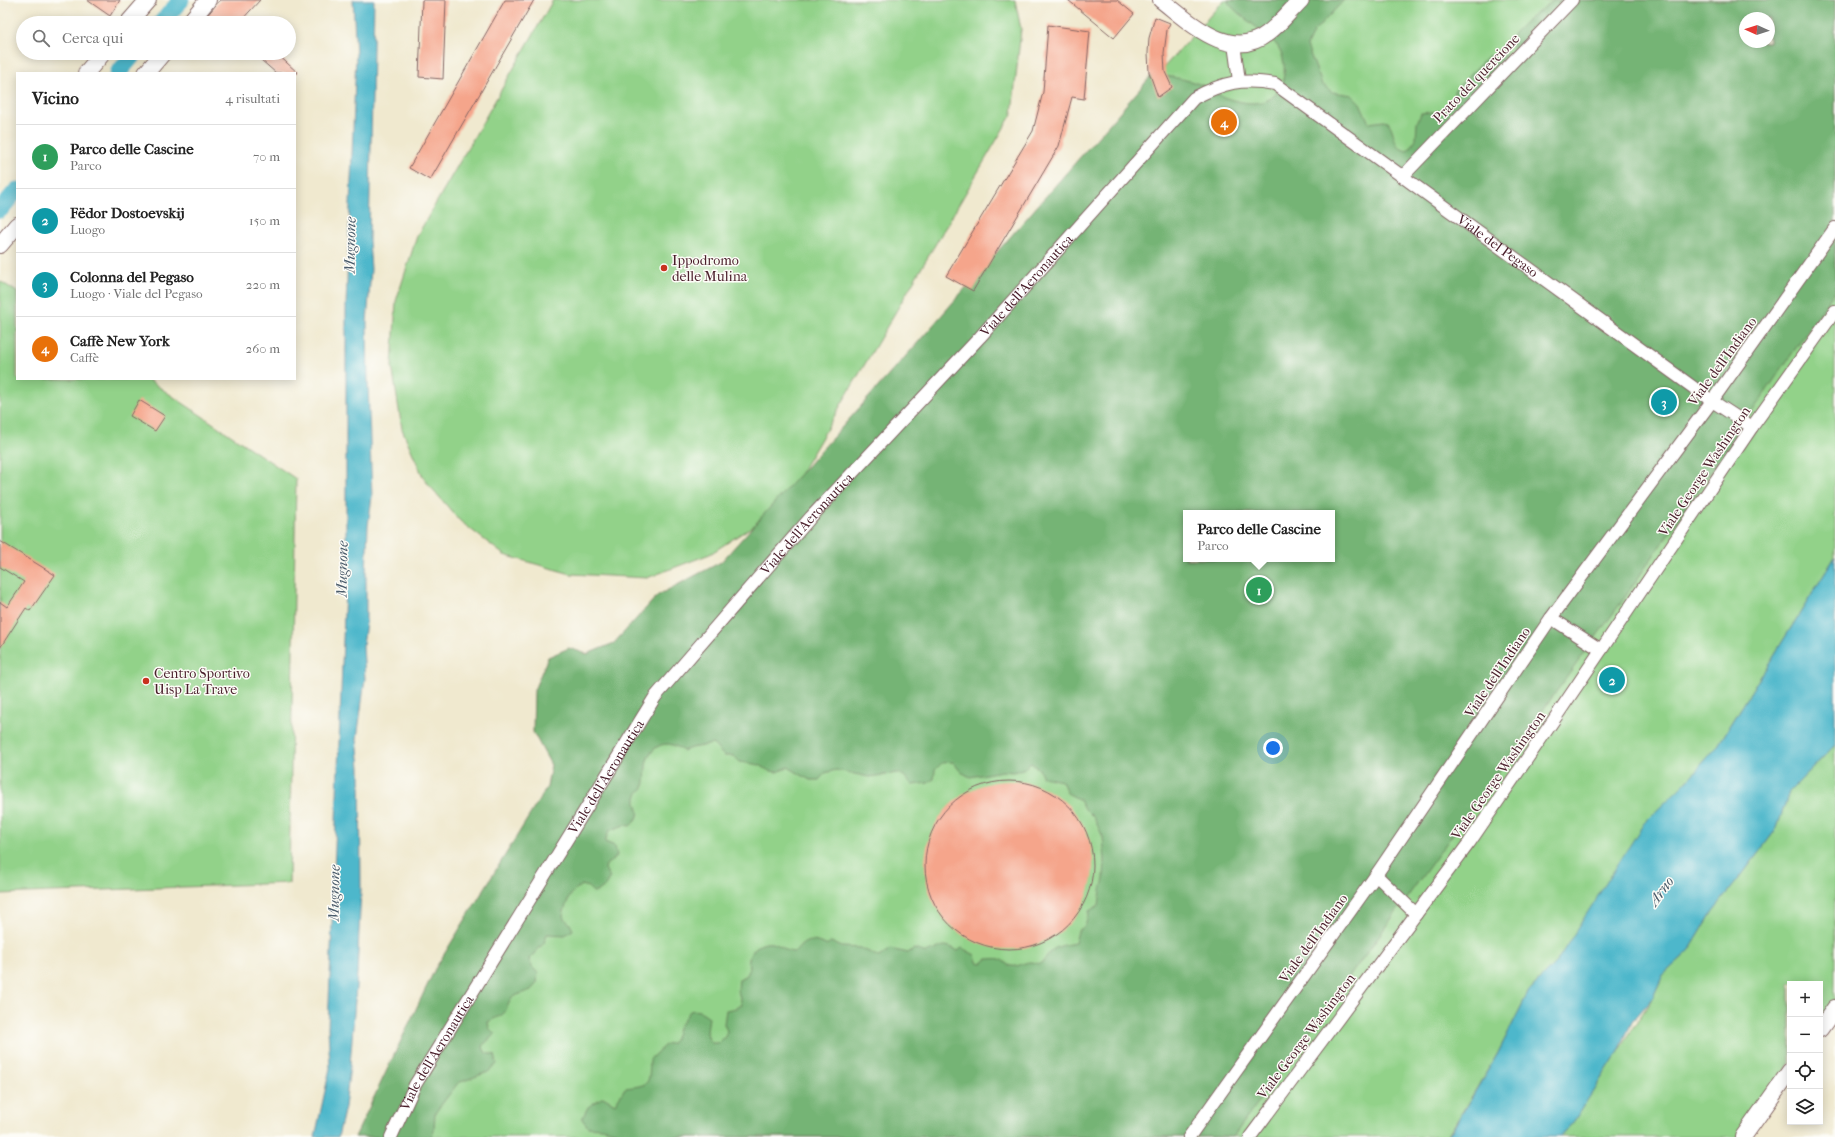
<!DOCTYPE html>
<html lang="it">
<meta charset="utf-8">
<style>
:root{--surface:#fff;--page:#f6f6f6;--text:#222;--muted:#767676;--line:#e0e0e0;--accent:#c8321e}
body{margin:0;font-family:"IM FELL French Canon",serif;background:var(--page);color:var(--text)}
.controls{position:absolute;right:12px;bottom:12px;display:grid;overflow:hidden;border-radius:0px;box-shadow:0 2px 10px #0003}
.controls button{width:36px;height:36px;display:grid;place-items:center;padding:0;border:0;border-bottom:1px solid var(--line);background:var(--surface);color:var(--text);font:20px sans-serif}
.compass{position:absolute;left:1739px;top:12px;width:36px;height:36px;border-radius:50%;background:var(--surface);box-shadow:0 2px 10px #0003;rotate:273deg}
.you{position:absolute;left:1273px;top:748px;width:14px;height:14px;margin:-10px;border:3px solid #fff;border-radius:50%;background:#1a73e8;box-shadow:0 0 0 6px #1a73e833}
.badge{display:grid;place-items:center;width:26px;height:26px;border-radius:50%;background:var(--accent);color:#fff;font-size:13px;font-weight:700}
.pin{position:absolute;translate:-50% -50%;border:2px solid #fff;box-shadow:0 1px 4px #0006}
.popup{position:absolute;left:1183px;top:510px;width:152px;height:52px;box-sizing:border-box;display:grid;place-content:center;border-radius:0px;background:var(--surface);filter:drop-shadow(0 1px 3px #0005);font-size:13px;white-space:nowrap;color:var(--muted)}
.popup b{font-size:15px;color:var(--text)}
.popup::after{content:'';position:absolute;left:50%;top:100%;margin-left:-8px;border:8px solid transparent;border-top-color:var(--surface)}
.list{margin:0;padding:0;list-style:none}
h2{display:flex;justify-content:space-between;align-items:center;height:52px;margin:0;padding:0 16px;font-size:17px}
h2 small{font-size:13px;font-weight:400;color:var(--muted)}
.list li{display:grid;grid-template-columns:26px 1fr auto;gap:12px;align-items:center;box-sizing:border-box;height:64px;padding:0 16px;border-top:1px solid var(--line)}
.list b{display:block;font-size:15px;white-space:nowrap}
.list p{margin:0;font-size:13px;white-space:nowrap;color:var(--muted)}
.list em{font-size:13px;font-style:normal;color:var(--muted)}
.icon{flex:none;width:22px;height:22px;fill:none;stroke:currentColor;stroke-width:2;stroke-linecap:round;stroke-linejoin:round}
.map{position:relative;flex:none;width:1835px;height:1137px;overflow:hidden}
.search{position:absolute;background:var(--surface);box-shadow:0 2px 10px #0003;left:16px;top:16px;width:280px;height:44px;display:flex;align-items:center;gap:10px;box-sizing:border-box;padding:0 14px;border-radius:22px;color:var(--muted);font-size:15px}
.panel{position:absolute;background:var(--surface);box-shadow:0 2px 10px #0003;left:16px;top:72px;width:280px;height:308px;border-radius:0px}
.map>svg:first-child{display:block}
</style>
<div class="map">
<svg width="1835" height="1137" viewBox="0 0 1835 1137">
<rect width="100%" height="100%" fill="#fdfcf7"/>
<filter id="ink" filterUnits="userSpaceOnUse"><feTurbulence type="fractalNoise" baseFrequency=".025" numOctaves="2"/><feDisplacementMap in="SourceGraphic" scale="8" xChannelSelector="R" yChannelSelector="G"/><feConvolveMatrix kernelMatrix="1 2 1 2 8 2 1 2 1" color-interpolation-filters="sRGB"/></filter>
<filter id="wash" filterUnits="userSpaceOnUse"><feTurbulence type="fractalNoise" baseFrequency=".012" numOctaves="4" result="noise"/><feDisplacementMap in="SourceGraphic" scale="16" xChannelSelector="R" yChannelSelector="G"/><feGaussianBlur stdDeviation="0.9" result="paint"/><feColorMatrix in="noise" values="0 0 0 0 0 0 0 0 0 0 0 0 0 0 0 0 0 1.4 0 .05"/><feComposite in="paint" operator="in"/></filter>
<g filter="url(#wash)">
<rect width="100%" height="100%" fill="#f0e9cf"/>
<g fill="#92d289" stroke="#6e785a" fill-rule="evenodd">
<polygon points="553,0 1015,0 1021,29 1012,114 795,483 759,522 710,554 647,578 571,574 504,555 460,521 424,479 402,429 392,366 396,301 417,236"/>
<path d="M1224,0H1835V557L1717,747L1684,784L1555,964L1529,991L1498,1053L1447,1137H365L1149,84ZM1745,18H1769V42H1745ZM1186,513H1332V559H1186Z"/>
<polygon points="0,281 17,292 17,379 147,379 296,479 289,883 0,894"/>
<polygon points="1835,745 1835,1001 1820,1021 1820,984 1790,984 1790,1063 1737,1137 1560,1137 1574,1121 1618,1052 1653,997 1663,975 1689,951 1713,911 1741,876 1777,828 1789,792"/>
</g>
<path fill="#75b475" stroke="#606a50" fill-rule="evenodd" d="M1227,0H1344L1313,33L1307,46L1322,84L1332,92L1352,95L1360,103L1369,123L1384,121L1388,122C1397,134 1391,147 1407,151L1416,139L1417,123L1421,113L1441,111L1454,105V91L1488,56H1503L1513,51V34L1524,23L1554,0H1835V291L1625,597L1233,1137H618V1132L602,1128L588,1127L582,1119L588,1107L603,1097L615,1104L625,1088C651,1085 649,1085 650,1059L666,1044L673,1043L679,1026L690,1011C698,1009 702,1012 709,1017C708,1028 704,1034 712,1043H718L725,1037L727,1031L724,1024L726,1010L736,1008L742,1005L738,991L739,979L746,976L749,971C749,968 748,962 749,959C751,946 767,939 778,945C785,948 786,952 795,952C806,939 810,939 826,945L831,942L842,947L861,948L879,957L890,949L908,953L914,949C918,950 923,953 927,952C943,949 940,941 958,951L962,948L975,955L977,962L982,963L987,959C991,959 997,958 1000,959C1004,961 1007,965 1011,966C1021,968 1025,958 1039,964C1048,959 1045,958 1050,952C1057,945 1067,945 1075,943L1078,931L1085,926L1089,911L1099,905L1101,890L1104,879L1105,860L1103,837L1094,818L1083,807L1080,800L1067,793L1062,781L1043,777L1039,769L1031,763L1023,770L1013,772L1002,771L970,777L961,772L953,762L942,763L935,770L934,779L928,783L912,785L904,776L898,773L869,777L836,770L825,773L819,780H810L788,767L778,772L769,771L760,765L740,762L734,756H724L713,744L691,748L683,751C670,740 656,742 648,758C644,766 647,778 644,786C641,791 636,793 636,799C635,805 640,810 638,816C637,820 633,823 630,826L624,825L609,831L605,842L615,846L617,856L606,865L605,869L610,877L605,886L597,892H593L588,887L582,885C570,891 566,903 563,916L570,924L573,930L565,935L547,934L544,943L529,959L532,967L538,973L537,983L531,990L512,997C502,1017 509,1011 488,1022L489,1028L495,1034L482,1046L486,1053L495,1055L497,1064L488,1072L458,1083L435,1113L434,1130L431,1137H355L435,969L547,787L551,765L533,732L534,690L548,657L569,648L587,654L614,643L658,595L721,562L913,348L1152,75C1169,76 1186,79 1202,85C1209,88 1214,93 1221,96C1241,104 1272,110 1281,85C1286,74 1285,61 1280,50C1272,34 1235,16 1227,0ZM1745,18H1769V42H1745ZM1186,513H1332V559H1186Z"/>
<g fill="#4db7cb" stroke="#4c6b7b">
<polygon points="353,0 374,0 369,241 371,269 367,323 368,383 372,497 368,526 366,574 366,622 363,646 365,679 357,739 360,767 361,889 357,974 350,1066 345,1107 338,1137 315,1137 330,1068 328,1028 346,562 346,305 356,55"/>
<polygon points="1835,557 1835,745 1789,792 1777,828 1741,876 1713,911 1689,951 1663,975 1653,997 1632,1022 1618,1052 1574,1121 1560,1137 1448,1137 1497,1055 1529,991 1555,964 1644,823 1684,784 1717,747"/>
</g>
<g fill="none" stroke-linecap="round" stroke-linejoin="round">
<g stroke="#4db7cb" stroke-width="17">
<polyline points="161,23 181,0"/>
<polyline points="118,73 135,53"/>
<polyline points="0,210 17,190"/>
</g>
</g>
<g id="blocks">
<g fill="#f5a58b">
<polygon points="87,0 120,0 110,16"/>
<polygon points="220,0 260,0 239,23 201,23"/>
<polygon points="422,0 446,0 443,79 419,77"/>
<polygon points="505,0 534,0 430,180 409,168"/>
<polygon points="1068,0 1117,0 1134,14 1114,38"/>
<polygon points="1155,17 1170,23 1167,30 1164,53 1165,72 1172,87 1158,97 1149,72 1148,53 1149,38"/>
<polygon points="1048,25 1090,31 1084,99 1072,97 1059,146 973,291 946,276 1033,131 1043,92"/>
<polygon points="253,53 276,53 298,73 276,73"/>
<polygon points="1226,110 1235,119 1221,134 1212,125"/>
<polygon points="139,400 165,416 155,431 130,416"/>
<polygon points="0,541 55,575 30,611 26,608 0,648 0,602 7,607 24,582 0,567"/>
<circle cx="1009" cy="865" r="84"/>
</g>
</g>
</g>
<g filter="url(#ink)">
<use href="#blocks" fill-opacity="0" stroke="#846664" stroke-width="1"/>
<g fill="none" stroke-linecap="round" stroke-linejoin="round">
<defs>
<g id="pedestrian">
<polyline points="1234,44 1239,81"/>
<polyline points="1403,176 1572,0"/>
<polyline points="1551,618 1601,650"/>
<polyline points="1376,875 1416,914"/>
<path id="s1" d="M391,1137L415,1085L655,697L811,517L980,337L1194,98C1224,82 1242,78 1275,84L1712,401L1752,427"/>
<polyline points="1189,1137 1376,875 1551,618 1712,401 1835,228"/>
<polyline points="1250,1137 1469,843 1553,721 1752,427 1835,311"/>
</g>
<g id="minor">
<path d="M1161,0C1190,22 1230,63 1268,33C1280,24 1290,11 1301,0"/>
<polyline points="128,23 148,0"/>
<polyline points="189,23 208,0"/>
<polyline points="86,73 103,53"/>
<polyline points="146,73 163,53"/>
<polyline points="0,245 17,225"/>
<polyline points="1820,1029 1835,1008"/>
<polyline points="1743,1137 1790,1071"/>
</g>
</defs>
<use href="#pedestrian" stroke="#846664" stroke-width="14"/>
<use href="#minor" stroke="#846664" stroke-width="18"/>
<use href="#pedestrian" stroke="#fff" stroke-width="12"/>
<use href="#minor" stroke="#fff" stroke-width="16"/>
</g>
</g>
<g fill="#c8321e" stroke="#fdfcf7" stroke-width="1.5">
<circle cx="664" cy="268" r="4"/>
<circle cx="146" cy="681" r="4"/>
</g>
<g text-anchor="middle" stroke-width="3" stroke-linejoin="round" paint-order="stroke">
<g font-size="14" fill="#4a1f2b" stroke="#fdfcf7">
<text transform="translate(1476 78) rotate(-46)" y="5">Prato del quercione</text>
<text dy="5" stroke="none"><textPath href="#s1" startOffset="1679">Viale del Pegaso</textPath></text>
<text dy="5" stroke="none"><textPath href="#s1" startOffset="1068">Viale dell'Aeronautica</textPath></text>
<text transform="translate(1722 361) rotate(-54)" y="5">Viale dell'Indiano</text>
<text transform="translate(1704 471) rotate(-56)" y="5">Viale George Washington</text>
<text dy="5" stroke="none"><textPath href="#s1" startOffset="744">Viale dell'Aeronautica</textPath></text>
<text transform="translate(1497 672) rotate(-56)" y="5">Viale dell'Indiano</text>
<text transform="translate(1498 775) rotate(-55)" y="5">Viale George Washington</text>
<text dy="5" stroke="none"><textPath href="#s1" startOffset="420">Viale dell'Aeronautica</textPath></text>
<text transform="translate(1313 938) rotate(-54)" y="5">Viale dell'Indiano</text>
<text transform="translate(1306 1036) rotate(-53)" y="5">Viale George Washington</text>
<text dy="5" stroke="none"><textPath href="#s1" startOffset="96">Viale dell'Aeronautica</textPath></text>
</g>
<g font-size="14" fill="#4a1f2b" stroke="#fdfcf7" text-anchor="start">
<text x="672" y="265">Ippodromo<tspan x="672" dy="16">delle Mulina</tspan></text>
<text x="154" y="678">Centro Sportivo<tspan x="154" dy="16">Uisp La Trave</tspan></text>
</g>
<g font-size="15" font-style="italic" fill="#4b5c6b" stroke="#fdfcf7">
<text transform="translate(350 245) rotate(-89)" y="5">Mugnone</text>
<text transform="translate(342 569) rotate(-89)" y="5">Mugnone</text>
<text transform="translate(1661 891) rotate(-54)" y="5">Arno</text>
<text transform="translate(334 893) rotate(-89)" y="5">Mugnone</text>
</g>
</g>
</svg>
<div class="controls">
<button>+</button>
<button>−</button>
<button><svg class="icon" aria-label="locate" viewBox="0 0 24 24"><circle cx="12" cy="12" r="6"/><path d="M12 2v4M12 18v4M2 12h4M18 12h4"/></svg></button>
<button><svg class="icon" aria-label="layers" viewBox="0 0 24 24"><path d="M12 4l9 5-9 5-9-5zM3 14l9 5 9-5"/></svg></button>
</div>
<svg class="compass" viewBox="-18 -18 36 36"><path d="M0-13l5 13h-10z" fill="#e53935"/><path d="M0 13l5-13h-10z" fill="#767676"/></svg>
<div class="you"></div>
<div class="pin badge" style="left:1259px;top:590px;background:#2e9e5b">1</div>
<div class="popup"><b>Parco delle Cascine</b>Parco</div>
<div class="pin badge" style="left:1612px;top:680px;background:#0f9aa8">2</div>
<div class="pin badge" style="left:1664px;top:402px;background:#0f9aa8">3</div>
<div class="pin badge" style="left:1224px;top:122px;background:#e8710a">4</div>
<div class="search"><svg class="icon" aria-label="search" viewBox="0 0 24 24"><circle cx="10" cy="10" r="6"/><path d="M15 15l6 6"/></svg>Cerca qui</div>
<section class="panel">
<h2>Vicino<small>4 risultati</small></h2>
<ul class="list">
<li><span class="badge" style="background:#2e9e5b">1</span><div><b>Parco delle Cascine</b><p>Parco</p></div><em>70 m</em></li>
<li><span class="badge" style="background:#0f9aa8">2</span><div><b>Fëdor Dostoevskij</b><p>Luogo</p></div><em>150 m</em></li>
<li><span class="badge" style="background:#0f9aa8">3</span><div><b>Colonna del Pegaso</b><p>Luogo · Viale del Pegaso</p></div><em>220 m</em></li>
<li><span class="badge" style="background:#e8710a">4</span><div><b>Caffè New York</b><p>Caffè</p></div><em>260 m</em></li>
</ul>
</section>
</div>
